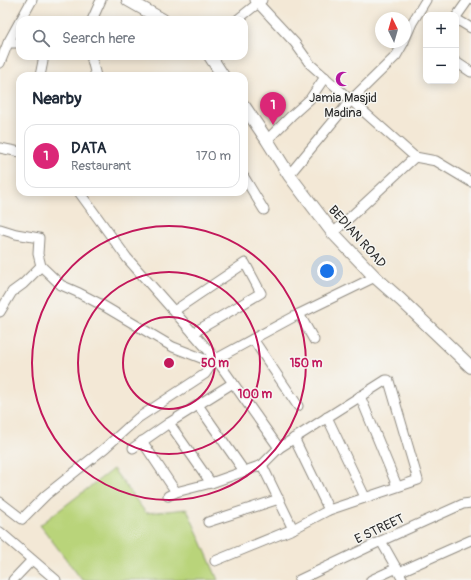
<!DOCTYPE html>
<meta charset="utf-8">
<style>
:root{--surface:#fff;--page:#f2f2f3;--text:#1f2937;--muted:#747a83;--line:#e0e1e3;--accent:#db2777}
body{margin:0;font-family:Pangolin,sans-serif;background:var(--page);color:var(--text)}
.controls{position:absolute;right:12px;top:12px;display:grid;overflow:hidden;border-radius:8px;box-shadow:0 2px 10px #0003}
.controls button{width:36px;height:36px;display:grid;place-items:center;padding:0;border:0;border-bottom:1px solid var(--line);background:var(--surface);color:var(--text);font:20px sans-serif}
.compass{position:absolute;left:375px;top:12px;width:36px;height:36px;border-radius:50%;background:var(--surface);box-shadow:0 2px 10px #0003;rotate:355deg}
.you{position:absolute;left:327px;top:271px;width:14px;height:14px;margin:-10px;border:3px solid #fff;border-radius:50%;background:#1a73e8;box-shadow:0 0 0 6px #1a73e833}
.badge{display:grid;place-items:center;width:26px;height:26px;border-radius:50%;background:var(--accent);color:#fff;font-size:13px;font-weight:700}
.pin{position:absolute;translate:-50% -33px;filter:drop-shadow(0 1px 2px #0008)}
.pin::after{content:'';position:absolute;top:21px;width:14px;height:12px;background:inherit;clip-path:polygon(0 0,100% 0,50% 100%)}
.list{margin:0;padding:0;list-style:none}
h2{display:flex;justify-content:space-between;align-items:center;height:52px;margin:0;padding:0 16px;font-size:17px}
h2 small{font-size:13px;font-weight:400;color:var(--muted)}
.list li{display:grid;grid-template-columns:26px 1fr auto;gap:12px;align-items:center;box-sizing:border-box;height:64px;margin:0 8px 8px;padding:0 8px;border:1px solid var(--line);border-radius:12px}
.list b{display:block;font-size:15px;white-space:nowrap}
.list p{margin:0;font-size:13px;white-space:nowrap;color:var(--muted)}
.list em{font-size:13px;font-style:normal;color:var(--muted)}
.icon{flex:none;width:22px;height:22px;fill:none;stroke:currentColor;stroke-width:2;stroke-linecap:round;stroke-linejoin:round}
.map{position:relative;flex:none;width:471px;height:580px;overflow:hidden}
.search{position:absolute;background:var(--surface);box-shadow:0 2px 10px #0003;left:16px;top:16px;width:232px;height:44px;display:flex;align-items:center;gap:10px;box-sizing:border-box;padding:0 14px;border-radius:12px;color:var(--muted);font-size:15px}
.panel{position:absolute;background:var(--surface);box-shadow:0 2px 10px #0003;left:16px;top:72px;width:232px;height:124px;border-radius:12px}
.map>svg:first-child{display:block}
</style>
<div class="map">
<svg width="471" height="580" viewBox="0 0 471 580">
<rect width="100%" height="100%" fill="#f6f6f2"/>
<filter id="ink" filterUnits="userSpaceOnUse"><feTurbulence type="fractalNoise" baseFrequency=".025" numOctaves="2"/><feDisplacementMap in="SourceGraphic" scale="8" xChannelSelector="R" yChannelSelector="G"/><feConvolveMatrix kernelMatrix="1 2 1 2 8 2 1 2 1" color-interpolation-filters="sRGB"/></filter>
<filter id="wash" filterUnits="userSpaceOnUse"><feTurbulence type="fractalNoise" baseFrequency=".012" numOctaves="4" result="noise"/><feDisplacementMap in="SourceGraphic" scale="16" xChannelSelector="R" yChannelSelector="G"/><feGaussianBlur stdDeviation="0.9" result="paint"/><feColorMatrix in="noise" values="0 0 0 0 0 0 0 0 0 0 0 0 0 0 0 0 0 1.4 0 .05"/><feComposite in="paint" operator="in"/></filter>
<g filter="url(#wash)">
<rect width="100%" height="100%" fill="#f3e8d6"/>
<polygon fill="#b9d47a" stroke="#728052" points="113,469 146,513 187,509 218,580 82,580 40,525"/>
</g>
<g filter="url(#ink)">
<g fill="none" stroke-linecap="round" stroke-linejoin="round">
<defs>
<g id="minor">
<polyline points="255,0 295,43 310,64 415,157 333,233"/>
<polyline points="456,17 468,0"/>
<polyline points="456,19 471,28"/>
<polyline points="21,20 32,0"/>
<polyline points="92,20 101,0"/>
<polyline points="237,20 262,0"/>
<polyline points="405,39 412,23 426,0"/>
<polyline points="8,43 20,43"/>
<polyline points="91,56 96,76"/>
<polyline points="456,62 471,72"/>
<polyline points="0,63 8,43 20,21"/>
<polyline points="40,76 43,61"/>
<polyline points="267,140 291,116 310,99 325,77"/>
<polyline points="0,148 20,152"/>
<polyline points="415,157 436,161 471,182"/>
<polyline points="289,175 351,100 396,56 404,42"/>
<polyline points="244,177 264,210"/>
<polyline points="79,192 127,258 216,359 279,448"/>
<path d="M0,229L16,234L39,238L38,254L41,266L61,285L77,292L102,305L173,347L209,361C212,365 208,370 205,374L138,418L105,448L46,495L22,519L0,502"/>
<polyline points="174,311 245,263 261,293 193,333"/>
<polyline points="0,312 12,292 23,284 41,266"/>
<polyline points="299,314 314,340"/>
<polyline points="253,339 298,406"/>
<polyline points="216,359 299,314 375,277"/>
<polyline points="360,396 397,486"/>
<polyline points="198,405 244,471"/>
<polyline points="327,417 365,497"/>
<polyline points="169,423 211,483"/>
<polyline points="294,438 329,510"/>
<polyline points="142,441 176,492"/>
<polyline points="133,448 169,423 233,383"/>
<polyline points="262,465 293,529"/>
<polyline points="168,496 176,492 211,483 262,465 279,448 386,380 388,380 389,381 418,480 329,510 293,529 215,561"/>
<polyline points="208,522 279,499"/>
<polyline points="0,532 56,580"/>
<polyline points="381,541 403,580"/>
<polyline points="399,572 471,540"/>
<polyline points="13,580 32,560"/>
<polyline points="299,580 381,541 463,504 471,503"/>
<polyline points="371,580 397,568"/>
</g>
<g id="major">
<polyline points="128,0 163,20"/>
<polyline points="210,56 223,76"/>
<polyline points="244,106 267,140 289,175 333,233 375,277 401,300 471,367"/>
</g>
</defs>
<use href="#minor" stroke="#8f8a80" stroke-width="11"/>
<use href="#major" stroke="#8f8a80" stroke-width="14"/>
<use href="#minor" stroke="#fff" stroke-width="9"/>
<use href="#major" stroke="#fff" stroke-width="12"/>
</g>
</g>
<g fill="none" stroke="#c2185b" stroke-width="2">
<circle cx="169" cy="363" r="46"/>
<circle cx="169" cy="363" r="91"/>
<circle cx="169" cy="363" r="137"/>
</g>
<defs>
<symbol id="mosque-bare" viewBox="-9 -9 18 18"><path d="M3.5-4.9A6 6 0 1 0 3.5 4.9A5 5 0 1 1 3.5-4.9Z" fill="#b5179e" stroke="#f6f6f2" stroke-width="2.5" paint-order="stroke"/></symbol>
</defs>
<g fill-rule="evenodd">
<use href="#mosque-bare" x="332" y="68" width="22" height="22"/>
</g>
<g text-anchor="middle" stroke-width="3" stroke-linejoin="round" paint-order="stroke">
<g font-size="13" fill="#2b2b2b" stroke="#f6f6f2">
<text x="343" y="102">Jamia Masjid<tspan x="343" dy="15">Madina</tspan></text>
</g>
<g font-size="13" fill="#2b2b2b" stroke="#f6f6f2">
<text transform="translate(358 236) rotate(48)" y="5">BEDIAN ROAD</text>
<text transform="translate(379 528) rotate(-25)" y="5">E STREET</text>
</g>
</g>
<circle cx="169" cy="363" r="6" fill="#c2185b" stroke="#f6f6f2" stroke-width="2"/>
<g font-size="12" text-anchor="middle" font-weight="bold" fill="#c2185b" stroke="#f6f6f2" stroke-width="3" stroke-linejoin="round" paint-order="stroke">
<text x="215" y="367">50 m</text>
<text x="306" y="367">150 m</text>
<text x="255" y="398">100 m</text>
</g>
</svg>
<div class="controls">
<button>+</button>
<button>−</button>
</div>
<svg class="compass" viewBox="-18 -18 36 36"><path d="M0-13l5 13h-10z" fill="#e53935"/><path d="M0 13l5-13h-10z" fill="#747a83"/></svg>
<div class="you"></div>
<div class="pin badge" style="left:273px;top:125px">1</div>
<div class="search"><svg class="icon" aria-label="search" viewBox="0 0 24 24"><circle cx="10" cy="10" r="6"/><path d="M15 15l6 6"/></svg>Search here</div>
<section class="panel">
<h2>Nearby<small></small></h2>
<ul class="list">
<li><span class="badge">1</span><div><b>DATA</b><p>Restaurant</p></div><em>170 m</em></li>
</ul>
</section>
</div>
